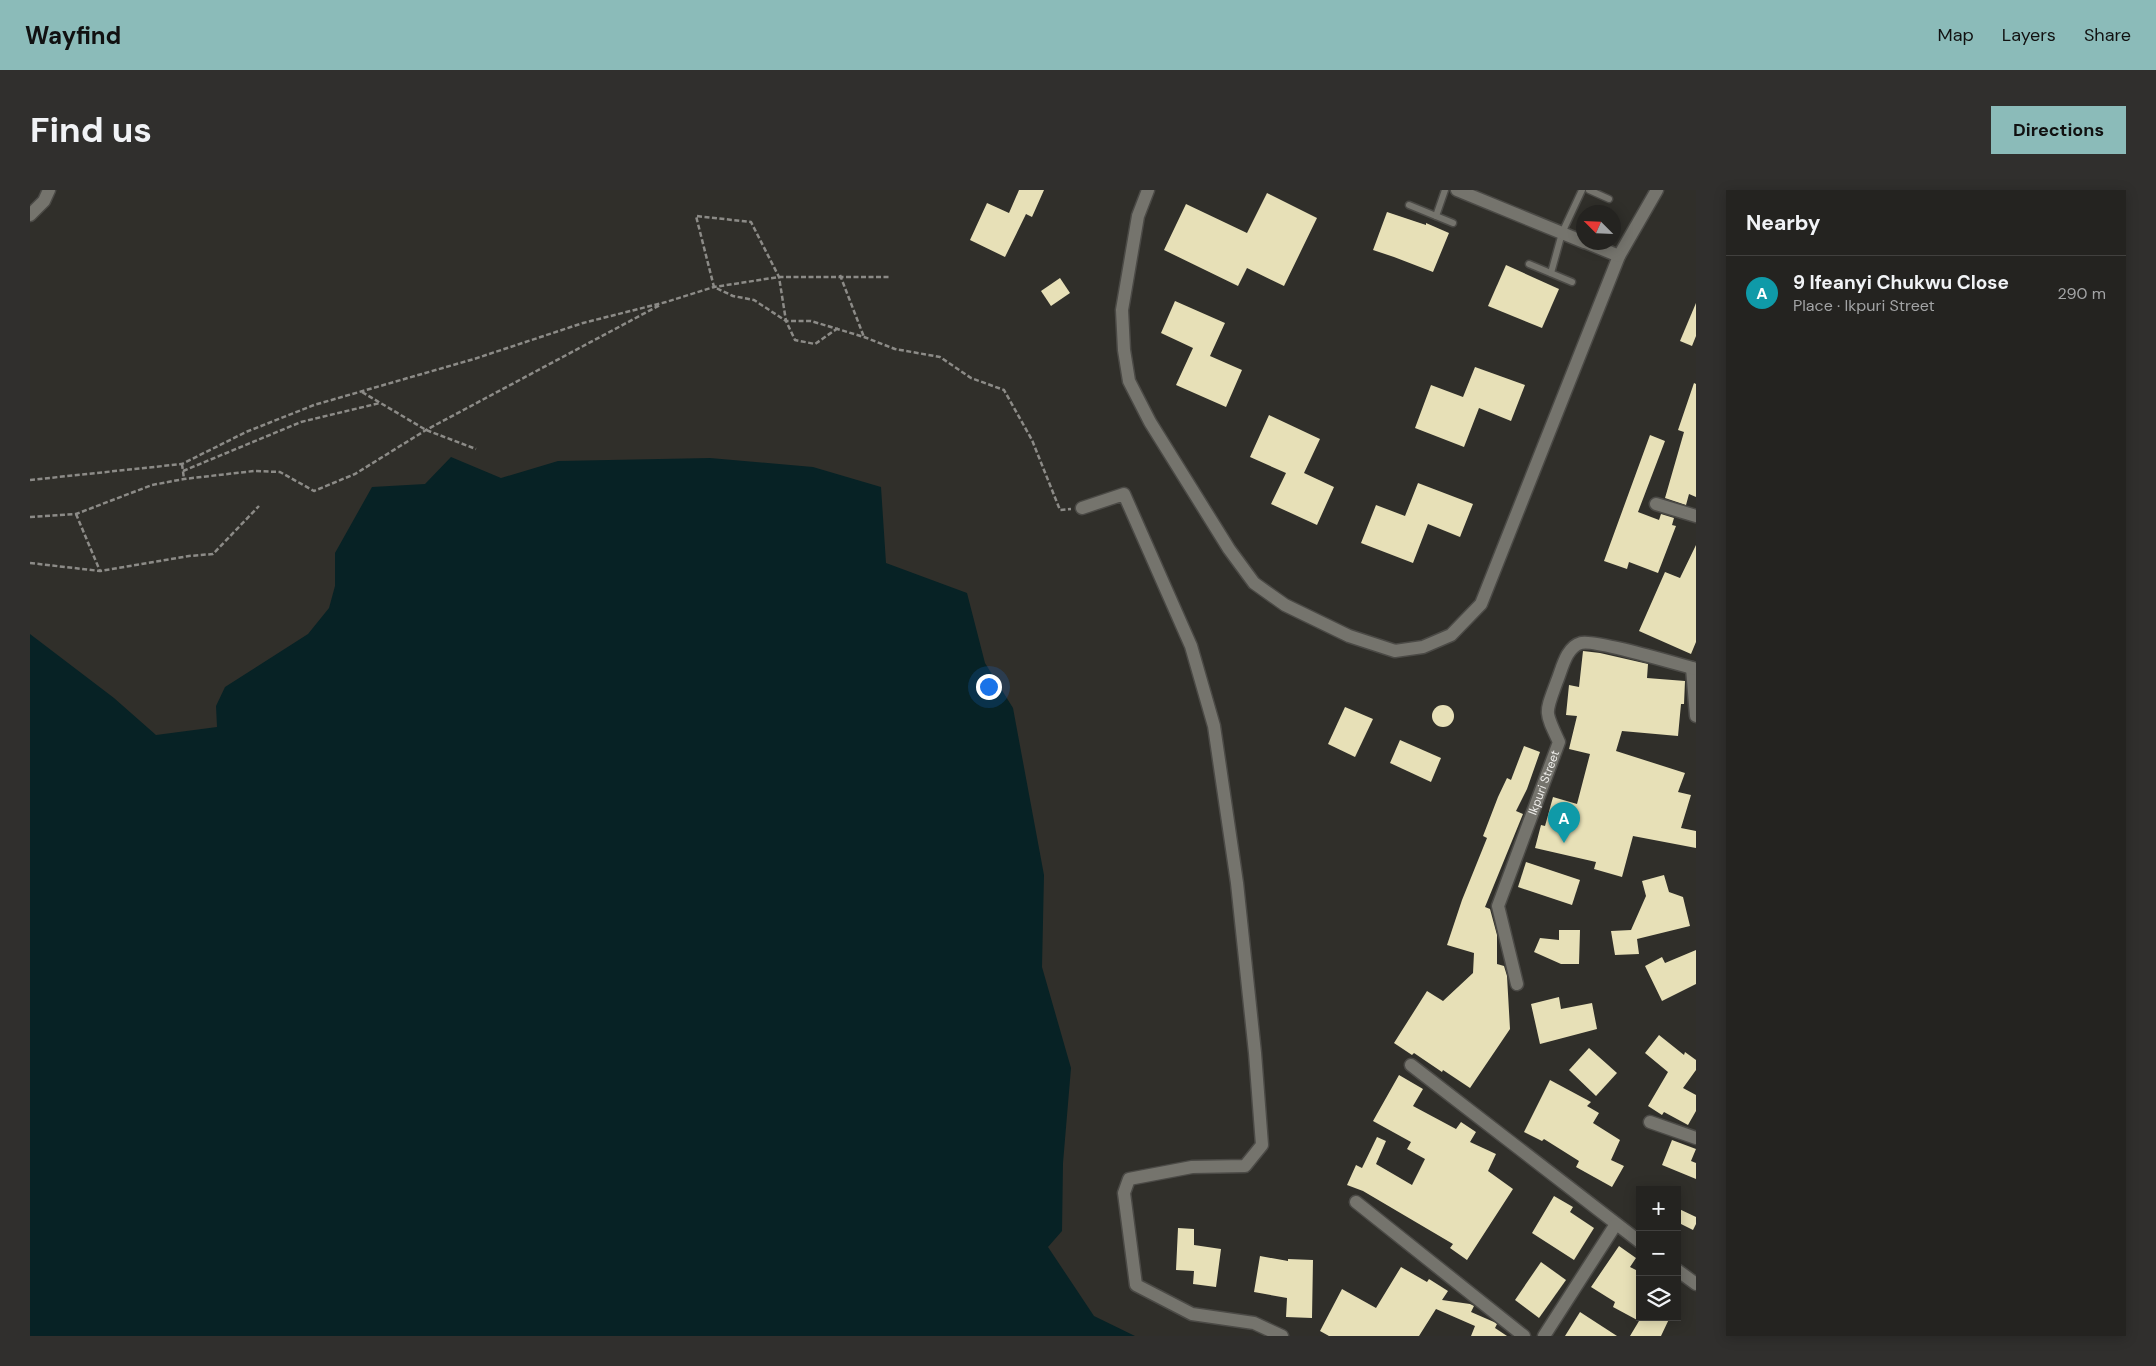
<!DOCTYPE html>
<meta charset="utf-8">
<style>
:root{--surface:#242320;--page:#302f2d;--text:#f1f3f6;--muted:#a3a4a5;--line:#41403e;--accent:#8bbbb9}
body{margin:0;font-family:"DM Sans",sans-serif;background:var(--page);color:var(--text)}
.controls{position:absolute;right:15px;bottom:15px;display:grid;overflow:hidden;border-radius:0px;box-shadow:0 2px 12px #0003}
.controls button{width:45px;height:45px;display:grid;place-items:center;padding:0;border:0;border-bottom:1px solid var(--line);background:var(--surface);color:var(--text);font:25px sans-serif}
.compass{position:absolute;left:1546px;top:15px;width:45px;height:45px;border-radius:50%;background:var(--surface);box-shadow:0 2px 12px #0003;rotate:294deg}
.you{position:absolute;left:958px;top:496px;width:18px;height:18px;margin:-12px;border:4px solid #fff;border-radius:50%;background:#1a73e8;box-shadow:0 0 0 8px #1a73e833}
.badge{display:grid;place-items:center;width:32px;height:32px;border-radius:50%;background:var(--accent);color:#fff;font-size:16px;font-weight:700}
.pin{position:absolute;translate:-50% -41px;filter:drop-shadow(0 1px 2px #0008)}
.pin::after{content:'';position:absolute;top:26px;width:18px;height:15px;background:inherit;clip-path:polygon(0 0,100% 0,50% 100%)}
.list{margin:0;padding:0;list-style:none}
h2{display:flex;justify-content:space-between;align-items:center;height:65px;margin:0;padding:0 20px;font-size:21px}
h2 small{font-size:16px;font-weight:400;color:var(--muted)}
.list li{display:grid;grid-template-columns:32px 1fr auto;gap:15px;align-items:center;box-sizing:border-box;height:75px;padding:0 20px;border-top:1px solid var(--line)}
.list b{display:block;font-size:19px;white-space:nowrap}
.list p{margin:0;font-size:16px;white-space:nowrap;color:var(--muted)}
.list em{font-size:16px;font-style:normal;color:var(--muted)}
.icon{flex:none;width:28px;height:28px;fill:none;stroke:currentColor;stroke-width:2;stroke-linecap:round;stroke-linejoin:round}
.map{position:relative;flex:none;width:1666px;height:1146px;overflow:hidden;border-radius:0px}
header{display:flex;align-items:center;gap:30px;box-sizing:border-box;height:70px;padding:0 25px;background:var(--accent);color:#111}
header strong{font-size:24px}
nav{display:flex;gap:28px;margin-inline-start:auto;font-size:18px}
.intro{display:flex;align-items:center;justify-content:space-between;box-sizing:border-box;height:120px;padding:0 30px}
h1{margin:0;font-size:35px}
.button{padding:12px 22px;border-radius:0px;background:var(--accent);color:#111;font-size:18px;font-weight:700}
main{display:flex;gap:30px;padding:0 30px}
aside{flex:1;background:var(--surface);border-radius:0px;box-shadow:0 2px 12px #0003}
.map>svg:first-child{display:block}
</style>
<header>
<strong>Wayfind</strong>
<nav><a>Map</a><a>Layers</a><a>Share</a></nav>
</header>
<div class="intro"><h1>Find us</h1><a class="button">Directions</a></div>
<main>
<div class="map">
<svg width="1666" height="1146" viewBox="0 0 1666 1146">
<rect width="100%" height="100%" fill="#302f2a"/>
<polygon fill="#072225" points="421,267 471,288 528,271 680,268 783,277 851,297 856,373 937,403 955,473 983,518 1014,685 1012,777 1041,878 1033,973 1032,1041 1018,1057 1064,1126 1105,1146 0,1146 0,444 84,508 126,545 187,537 186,516 195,497 278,444 299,418 305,396 305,363 342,297 395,294"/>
<g fill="#e7e0b7">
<polygon points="989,0 1014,0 1002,27 996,24 975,67 940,50 957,13 979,23"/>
<polygon points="1237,3 1287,28 1254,96 1217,78 1208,96 1134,60 1156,14 1217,43"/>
<polygon points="1357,22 1396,35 1396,33 1419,43 1403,82 1364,67 1343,60"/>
<polygon points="1476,75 1529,99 1512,138 1458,116"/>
<polygon points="1030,88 1040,103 1021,116 1011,101"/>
<polygon points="1145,111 1195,133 1180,166 1212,180 1196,217 1146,195 1163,158 1131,143"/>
<polygon points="1666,113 1666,146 1662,156 1650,151"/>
<polygon points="1445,177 1495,195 1481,231 1449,218 1434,257 1385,238 1401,195 1433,207"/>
<polygon points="1664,193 1666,194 1666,307 1659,304 1656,315 1635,308 1654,242 1648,240"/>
<polygon points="1239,225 1290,249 1274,283 1304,297 1287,335 1241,314 1256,283 1220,267"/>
<polygon points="1620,245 1635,251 1608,322 1629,330 1631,324 1644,328 1642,335 1646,336 1628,383 1599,372 1597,379 1574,371"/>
<polygon points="1388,293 1443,314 1430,347 1398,334 1383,373 1331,353 1346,315 1375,326"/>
<polygon points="1666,355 1666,452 1661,464 1609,441 1635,382 1650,388"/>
<polygon points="1553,461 1570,463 1618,474 1617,488 1655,491 1654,514 1651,514 1648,546 1592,541 1586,561 1655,583 1648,602 1661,605 1651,638 1666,641 1666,658 1603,646 1592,687 1564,679 1566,672 1505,658 1511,635 1515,636 1523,607 1547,614 1560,564 1539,559 1547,526 1536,525 1539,495 1549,497"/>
<circle cx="1413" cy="526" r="11"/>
<polygon points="1315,517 1343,529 1325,567 1298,554"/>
<polygon points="1370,550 1411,568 1401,592 1360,573"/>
<polygon points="1494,556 1510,562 1497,599 1486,621 1493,624 1455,717 1460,719 1467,745 1467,774 1474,776 1477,786 1480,839 1440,898 1413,880 1412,882 1384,863 1382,865 1364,853 1397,801 1413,811 1443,783 1444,763 1417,755 1432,710 1457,648 1453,646 1468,607 1477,588 1481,590"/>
<polygon points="1496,672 1550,690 1542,715 1488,697"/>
<polygon points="1634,685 1639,702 1653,707 1660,736 1607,749 1609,764 1585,765 1581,741 1601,740 1616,706 1612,691"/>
<polygon points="1529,740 1550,740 1549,774 1531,774 1504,762 1510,748 1529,750"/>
<polygon points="1666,760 1666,794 1632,811 1615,776 1632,767 1635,773"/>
<polygon points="1529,807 1531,819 1562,813 1567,839 1510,854 1501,814"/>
<polygon points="1629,845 1654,865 1655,862 1666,870 1666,880 1653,898 1666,905 1666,921 1658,935 1634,922 1632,925 1618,916 1638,882 1615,863"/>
<polygon points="1559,858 1587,883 1566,906 1539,880"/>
<polygon points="1369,885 1393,899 1383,916 1426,939 1431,932 1446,942 1440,952 1466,964 1458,981 1483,999 1437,1070 1420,1058 1423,1054 1333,1001 1317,995 1326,975 1332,978 1347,947 1356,951 1346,974 1382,995 1395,969 1377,959 1381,952 1343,931"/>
<polygon points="1520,890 1561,912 1557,916 1569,923 1563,933 1590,950 1581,970 1594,976 1582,997 1546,977 1549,971 1514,949 1512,951 1494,942"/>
<polygon points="1642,950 1666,959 1661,971 1666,973 1666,989 1632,975"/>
<polygon points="1524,1006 1543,1017 1540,1022 1564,1038 1544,1070 1502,1043"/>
<polygon points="1647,1018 1666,1027 1666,1034 1663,1040 1647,1032"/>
<polygon points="1148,1038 1164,1039 1164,1055 1191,1059 1186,1097 1163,1094 1164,1081 1146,1080"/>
<polygon points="1589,1056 1606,1068 1600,1077 1610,1082 1610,1130 1611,1127 1640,1127 1631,1146 1600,1146 1609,1131 1583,1117 1585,1112 1561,1097"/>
<polygon points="1230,1066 1258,1071 1258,1069 1283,1070 1282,1128 1256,1127 1257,1108 1224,1102"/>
<polygon points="1511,1072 1536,1090 1509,1128 1485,1110"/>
<polygon points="1371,1077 1397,1092 1399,1089 1418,1101 1412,1110 1440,1114 1444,1116 1441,1122 1464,1132 1467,1134 1465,1138 1477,1146 1441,1146 1445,1136 1406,1119 1389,1146 1299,1146 1290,1141 1312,1099 1346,1118"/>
<polygon points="1550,1122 1587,1146 1535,1146"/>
</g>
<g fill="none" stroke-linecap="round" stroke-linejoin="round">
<defs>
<g id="lane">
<polyline points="1559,0 1579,9"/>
<polyline points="1379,15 1423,33"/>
<polyline points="1406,26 1415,0"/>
<polyline points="1499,74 1542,92"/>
<polyline points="1521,83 1532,43 1552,0"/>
</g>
<g id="street">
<polyline points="1118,0 1108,26 1092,120 1094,160 1099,191 1120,232 1199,359 1224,393 1255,415 1319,446 1365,461 1393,457 1421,445 1451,414 1589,66 1627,0"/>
<polyline points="1427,0 1554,52"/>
<polyline points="0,25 14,11 19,0"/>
<polyline points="1555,52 1589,66"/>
<polyline points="1626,314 1666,326"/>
<polyline points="1052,318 1094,304 1161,456 1184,536 1207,693 1225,863 1232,955 1215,976 1162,977 1099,989 1094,1003 1106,1095 1162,1124 1224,1133 1252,1146"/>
<polyline points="1662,478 1666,526"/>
<path id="s1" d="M1487,794L1468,716L1529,552C1514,520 1515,524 1527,491C1532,479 1536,457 1551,453C1564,449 1647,474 1666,479"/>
<polyline points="1381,875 1610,1052"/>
<polyline points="1620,932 1666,948"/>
<polyline points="1326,1012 1494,1146"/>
<polyline points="1647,1080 1666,1094"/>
<polyline points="1514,1146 1586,1034"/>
</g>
</defs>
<use href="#lane" stroke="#4b4a46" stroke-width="9"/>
<use href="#street" stroke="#4b4a46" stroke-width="15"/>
<g stroke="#8c8b87" stroke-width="2.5" stroke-dasharray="5 2.5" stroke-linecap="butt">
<polyline points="810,85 834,147"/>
<polyline points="808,138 785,154 765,150 756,131 749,87 721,32 666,26 684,97 703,106 724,110 756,131 781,131 834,147 865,159 910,167 941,188 974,200 1002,250 1030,320 1041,319"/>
<polyline points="332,202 396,240 446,259"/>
<polyline points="152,274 154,289"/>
<polyline points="153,281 271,232 350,213"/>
<polyline points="0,290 152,274 216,242 284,215 444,169 553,133 636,112 684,97 749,87 861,87"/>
<polyline points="46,324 70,381"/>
<polyline points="0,327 46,324 122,295 154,289 224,281 250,282 284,301 325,284 396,240 630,115"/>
<polyline points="0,373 70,381 159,366 183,364 229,316"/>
</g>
<use href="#lane" stroke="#75746d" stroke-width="6"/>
<use href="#street" stroke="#75746d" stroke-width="12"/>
</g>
<g text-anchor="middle" stroke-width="5" stroke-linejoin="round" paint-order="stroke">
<g font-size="12" fill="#eeedea" stroke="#181715">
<text dy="4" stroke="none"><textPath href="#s1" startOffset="212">Ikpuri Street</textPath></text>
</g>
</g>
</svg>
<div class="controls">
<button>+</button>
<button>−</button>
<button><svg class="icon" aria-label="layers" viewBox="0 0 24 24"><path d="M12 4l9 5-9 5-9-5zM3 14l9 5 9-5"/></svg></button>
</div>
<svg class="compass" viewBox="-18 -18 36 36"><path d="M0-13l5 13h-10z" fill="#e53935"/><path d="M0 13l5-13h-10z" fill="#a3a4a5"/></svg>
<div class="you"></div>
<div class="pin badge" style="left:1534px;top:653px;background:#0f9aa8">A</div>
</div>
<aside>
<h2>Nearby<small></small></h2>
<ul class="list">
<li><span class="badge" style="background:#0f9aa8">A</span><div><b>9 Ifeanyi Chukwu Close</b><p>Place · Ikpuri Street</p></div><em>290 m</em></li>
</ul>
</aside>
</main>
